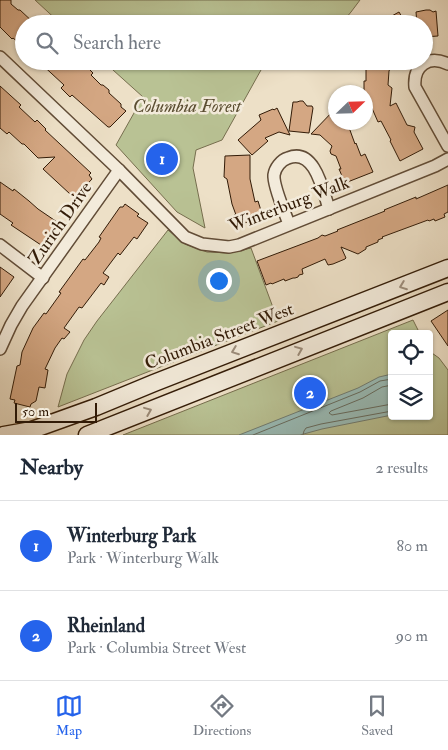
<!DOCTYPE html>
<meta charset="utf-8">
<style>
:root{--surface:#fff;--page:#f6f6f7;--text:#1f2937;--muted:#747a83;--line:#e0e1e3;--accent:#2563eb}
body{margin:0;font-family:"IM FELL Double Pica",serif;background:var(--page);color:var(--text)}
.controls{position:absolute;right:15px;bottom:15px;display:grid;overflow:hidden;border-radius:5px;box-shadow:0 1px 4px #0004}
.controls button{width:45px;height:45px;display:grid;place-items:center;padding:0;border:0;border-bottom:1px solid var(--line);background:var(--surface);color:var(--text);font:25px sans-serif}
.compass{position:absolute;left:328px;top:85px;width:45px;height:45px;border-radius:50%;background:var(--surface);box-shadow:0 1px 4px #0004;rotate:67deg}
.scale{position:absolute;left:15px;bottom:12px;width:82px;box-sizing:border-box;padding-left:5px;border:2px solid #321b07;border-top:0;font-size:14px;line-height:18px;white-space:nowrap;color:#321b07;-webkit-text-stroke:4px #f3ebdb;paint-order:stroke}
.you{position:absolute;left:218px;top:280px;width:18px;height:18px;margin:-12px;border:4px solid #fff;border-radius:50%;background:#1a73e8;box-shadow:0 0 0 8px #1a73e833}
.badge{display:grid;place-items:center;width:32px;height:32px;border-radius:50%;background:var(--accent);color:#fff;font-size:16px;font-weight:700}
.pin{position:absolute;translate:-50% -50%;border:2px solid #fff;box-shadow:0 1px 5px #0006}
.list{margin:0;padding:0;list-style:none}
h2{display:flex;justify-content:space-between;align-items:center;height:65px;margin:0;padding:0 20px;font-size:21px}
h2 small{font-size:16px;font-weight:400;color:var(--muted)}
.list li{display:grid;grid-template-columns:32px 1fr auto;gap:15px;align-items:center;box-sizing:border-box;height:90px;padding:0 20px;border-top:1px solid var(--line)}
.list b{display:block;font-size:19px;white-space:nowrap}
.list p{margin:0;font-size:16px;white-space:nowrap;color:var(--muted)}
.list em{font-size:16px;font-style:normal;color:var(--muted)}
.icon{flex:none;width:28px;height:28px;fill:none;stroke:currentColor;stroke-width:2;stroke-linecap:round;stroke-linejoin:round}
.map{position:relative;flex:none;width:448px;height:435px;overflow:hidden}
.search{position:absolute;background:var(--surface);box-shadow:0 1px 4px #0004;left:15px;right:15px;top:15px;height:55px;display:flex;align-items:center;gap:12px;box-sizing:border-box;padding:0 18px;border-radius:28px;color:var(--muted);font-size:19px}
.sheet{height:245px;background:var(--surface)}
nav{display:flex;justify-content:space-around;align-items:center;box-sizing:border-box;height:70px;border-top:1px solid var(--line);background:var(--surface);font-size:14px;color:var(--muted)}
nav a{display:grid;justify-items:center;gap:2px}
nav .on{color:var(--accent)}
.map>svg:first-child{display:block}
</style>
<div class="map">
<svg width="448" height="435" viewBox="0 0 448 435">
<rect width="100%" height="100%" fill="#ede0c7"/>
<filter id="stains"><feTurbulence type="fractalNoise" baseFrequency=".004" numOctaves="4"/><feColorMatrix values="0 0 0 0 .2 0 0 0 0 .09 0 0 0 0 .02 0 0 0 .5 -.17"/></filter>
<radialGradient id="worn" r=".72"><stop offset=".6" stop-color="#630" stop-opacity="0"/><stop offset="1" stop-color="#630" stop-opacity=".3"/></radialGradient>
<g fill="#b9c294" stroke="#766e4e">
<polygon points="35,0 360,0 351,12 341,24 61,24"/>
<polygon points="103,61 266,61 222,140 196,150 193,168 205,228 177,212 116,145 143,97"/>
<polygon points="168,230 185,244 207,252 230,253 251,248 278,321 58,407 67,374 84,340 97,321"/>
<polygon points="413,320 420,334 392,334 392,416 429,416 429,351 439,358 448,370 448,435 123,435"/>
</g>
<polygon fill="#99bdb9" stroke="#707c72" points="392,374 392,415 322,429 300,435 239,435 358,388 379,377"/>
<g fill="none" stroke-linecap="round" stroke-linejoin="round">
<g stroke="#666c60" stroke-width="1">
<polyline points="392,385 382,387 363,398 331,411 329,413 332,415 392,404"/>
<polyline points="253,435 360,392 380,381 392,379"/>
<polyline points="303,435 304,431 306,428 321,424 392,411"/>
</g>
</g>
<g fill="#d4a783" stroke="#321b07">
<polygon points="0,0 11,0 11,4 18,10 20,10 35,24 24,24 24,47 13,38 12,39 0,27"/>
<polygon points="426,10 430,10 433,12 436,11 438,36 424,37 424,24 417,24 416,12"/>
<polygon points="399,12 406,24 394,24 390,17"/>
<polygon points="38,61 81,61 93,73 91,75 101,85 103,85 109,90 109,93 121,104 121,107 126,111 110,127 108,127 72,95 70,97 61,88 64,85"/>
<polygon points="366,61 394,61 389,71 388,85 392,88 390,106 396,103 407,125 415,127 414,132 423,149 400,161 390,141 391,140 381,121 378,122 364,90 364,81 366,81"/>
<polygon points="0,86 21,105 19,107 35,122 37,120 46,129 45,130 91,173 89,175 92,179 75,197 72,194 70,194 43,169 55,157 38,158 24,144 22,144 9,132 7,134 0,128"/>
<polygon points="300,101 303,101 307,106 312,106 313,108 309,133 289,131 293,102 297,102"/>
<polygon points="277,108 290,135 279,132 265,138 268,141 252,155 238,140 261,120 259,115 273,109 274,110"/>
<polygon points="336,108 336,122 347,122 355,144 356,143 361,156 365,154 373,172 345,183 339,169 341,169 336,156 331,154 330,151 332,146 320,135 311,134"/>
<polygon points="250,155 250,179 255,202 258,201 263,217 238,225 234,215 236,215 232,204 227,179 224,177 225,156"/>
<polygon points="0,182 13,191 14,189 29,201 38,209 60,224 45,246 42,243 41,245 11,225 13,223 0,214"/>
<polygon points="448,185 448,212 444,214 445,217 435,221 434,219 429,221 428,220 382,237 383,238 378,240 378,242 366,247 366,249 358,254 341,247 346,258 345,259 333,264 328,265 325,259 302,269 303,274 299,275 298,277 295,278 293,278 285,281 284,279 272,284 271,283 266,285 257,261 318,238 322,235 325,236 338,231 337,230 385,211 384,210 416,197 416,199"/>
<polygon points="125,204 139,214 137,216 148,223 137,239 134,237 120,255 118,253 103,273 109,277 104,285 101,283 82,308 79,307 64,328 70,332 64,339 62,338 55,348 45,369 48,370 45,388 39,387 36,401 31,404 30,407 14,403 15,400 10,399 17,366 20,365 22,352 33,328 44,313 46,314 61,293 59,292 83,259 85,260 99,242 101,238 99,237 120,207 123,207"/>
<polygon points="0,267 14,277 0,297"/>
<polygon points="448,310 448,346 431,321"/>
</g>
<g fill="none" stroke-linecap="round" stroke-linejoin="round">
<defs>
<g id="minor">
<polyline points="0,57 119,170 185,237 202,244 229,247 239,245 435,166 448,159"/>
<path d="M448,64C429,55 413,65 415,87L448,146"/>
<path d="M289,224C285,213 273,186 274,175C275,168 281,160 288,158C315,147 323,191 329,209"/>
<polyline points="0,245 43,278"/>
<polyline points="0,349 11,325 22,306 119,170"/>
</g>
<g id="secondary">
<polyline points="4,435 32,430 96,407 154,383 448,268"/>
<polyline points="87,435 448,292"/>
</g>
</defs>
<use href="#minor" stroke="#614c37" stroke-width="14"/>
<use href="#secondary" stroke="#321b07" stroke-width="19"/>
<use href="#minor" stroke="#f3ebdb" stroke-width="11"/>
<use href="#secondary" stroke="#f3ebdb" stroke-width="16"/>
</g>
<defs><path id="oneway-chevron" d="M-2-3.5L2.5 0L-2 3.5" fill="none" stroke-width="1.6" stroke-linecap="round" stroke-linejoin="round" transform="scale(1.25)"/></defs>
<g stroke="#9c8d7c">
<use href="#oneway-chevron" transform="translate(403 286) rotate(159)"/>
<use href="#oneway-chevron" transform="translate(299 350) rotate(-22)"/>
<use href="#oneway-chevron" transform="translate(235 351) rotate(159)"/>
<use href="#oneway-chevron" transform="translate(148 411) rotate(-22)"/>
</g>
<g text-anchor="middle" stroke-width="5" stroke-linejoin="round" paint-order="stroke">
<g font-size="18" font-style="italic" fill="#5a4d31" stroke="#f3ebdb">
<text x="187" y="112">Columbia Forest</text>
</g>
<g font-size="18" fill="#321b07" stroke="#f3ebdb">
<text transform="translate(289 204) rotate(-21)" y="6">Winterburg Walk</text>
<text transform="translate(60 223) rotate(-55)" y="6">Zurich Drive</text>
<text transform="translate(219 336) rotate(-21)" y="6">Columbia Street West</text>
</g>
</g>
<rect width="100%" height="100%" filter="url(#stains)"/>
<rect width="100%" height="100%" fill="url(#worn)"/>
</svg>
<div class="controls">
<button><svg class="icon" aria-label="locate" viewBox="0 0 24 24"><circle cx="12" cy="12" r="6"/><path d="M12 2v4M12 18v4M2 12h4M18 12h4"/></svg></button>
<button><svg class="icon" aria-label="layers" viewBox="0 0 24 24"><path d="M12 4l9 5-9 5-9-5zM3 14l9 5 9-5"/></svg></button>
</div>
<svg class="compass" viewBox="-18 -18 36 36"><path d="M0-13l5 13h-10z" fill="#e53935"/><path d="M0 13l5-13h-10z" fill="#747a83"/></svg>
<div class="scale">50 m</div>
<div class="you"></div>
<div class="pin badge" style="left:162px;top:159px">1</div>
<div class="pin badge" style="left:310px;top:393px">2</div>
<div class="search"><svg class="icon" aria-label="search" viewBox="0 0 24 24"><circle cx="10" cy="10" r="6"/><path d="M15 15l6 6"/></svg>Search here</div>
</div>
<section class="sheet">
<h2>Nearby<small>2 results</small></h2>
<ul class="list">
<li><span class="badge">1</span><div><b>Winterburg Park</b><p>Park · Winterburg Walk</p></div><em>80 m</em></li>
<li><span class="badge">2</span><div><b>Rheinland</b><p>Park · Columbia Street West</p></div><em>90 m</em></li>
</ul>
</section>
<nav>
<a class="on"><svg class="icon" aria-label="map" viewBox="0 0 24 24"><path d="M3 6l6-2 6 2 6-2v14l-6 2-6-2-6 2zM9 4v14M15 6v14"/></svg>Map</a>
<a><svg class="icon" aria-label="directions" viewBox="0 0 24 24"><path d="M12 3l9 9-9 9-9-9zM9 14v-3h6M13 9l2 2-2 2"/></svg>Directions</a>
<a><svg class="icon" aria-label="saved" viewBox="0 0 24 24"><path d="M7 4h10v16l-5-4-5 4z"/></svg>Saved</a>
</nav>
